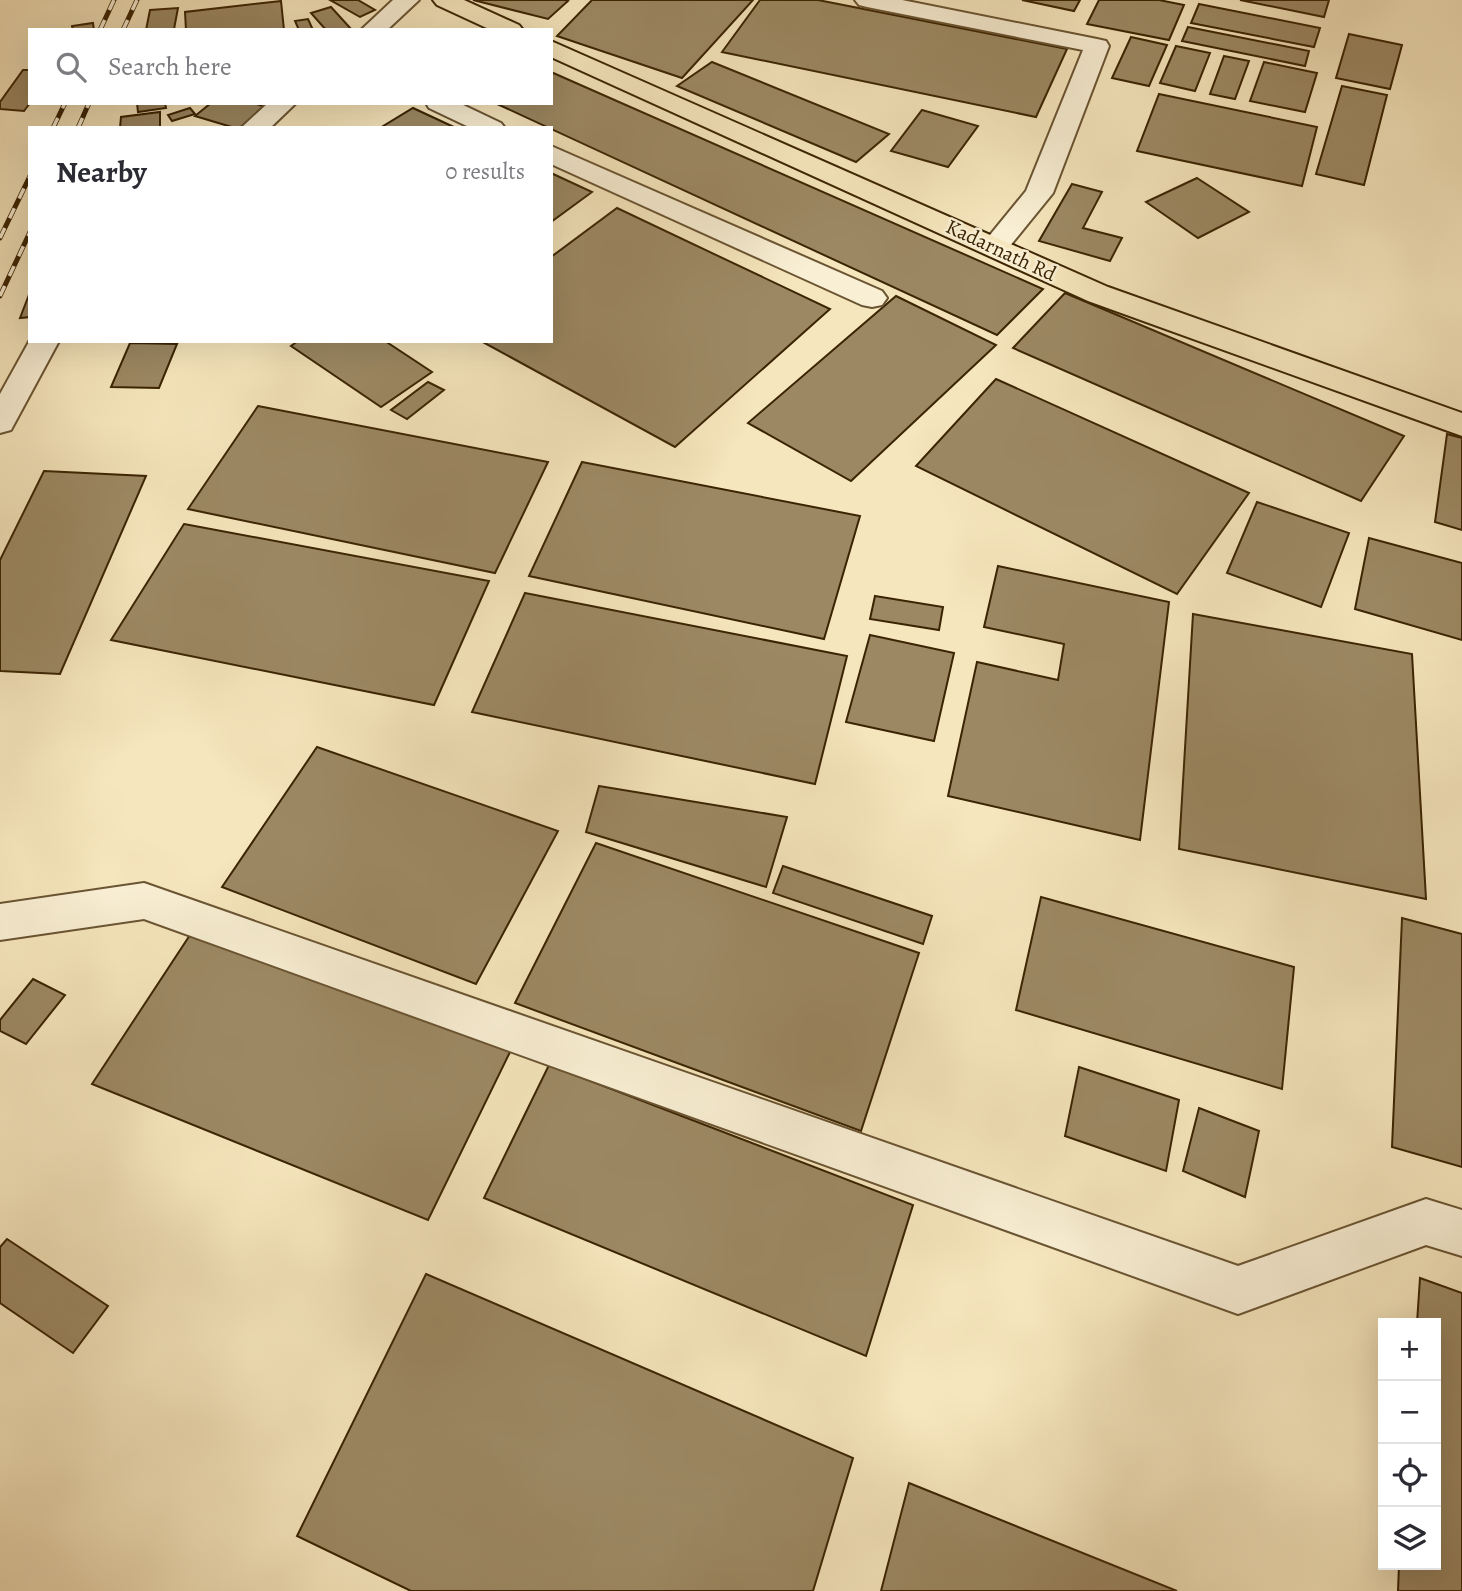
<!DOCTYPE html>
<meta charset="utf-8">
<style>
:root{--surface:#fff;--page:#f2f2f3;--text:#2b2b33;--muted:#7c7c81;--line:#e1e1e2}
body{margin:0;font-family:Alegreya,serif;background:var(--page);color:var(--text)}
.controls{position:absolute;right:21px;bottom:21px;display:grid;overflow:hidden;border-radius:0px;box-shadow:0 7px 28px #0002}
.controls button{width:63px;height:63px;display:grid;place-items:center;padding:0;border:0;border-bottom:2px solid var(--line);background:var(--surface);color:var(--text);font:35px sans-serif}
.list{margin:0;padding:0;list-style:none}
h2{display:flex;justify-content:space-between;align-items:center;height:91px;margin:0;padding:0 28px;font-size:30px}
h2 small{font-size:23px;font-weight:400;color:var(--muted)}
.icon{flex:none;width:38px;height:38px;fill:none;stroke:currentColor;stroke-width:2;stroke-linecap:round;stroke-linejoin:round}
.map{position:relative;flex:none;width:1462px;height:1591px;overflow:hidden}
.search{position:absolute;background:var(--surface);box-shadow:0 7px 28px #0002;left:28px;top:28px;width:525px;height:77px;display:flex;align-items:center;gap:18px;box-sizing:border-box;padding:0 24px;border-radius:0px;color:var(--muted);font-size:26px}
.panel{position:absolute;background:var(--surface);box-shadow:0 7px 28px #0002;left:28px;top:126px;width:525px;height:217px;border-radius:0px}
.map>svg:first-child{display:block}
</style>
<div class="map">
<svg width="1462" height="1591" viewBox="0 0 1462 1591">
<rect width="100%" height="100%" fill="#f6e6bd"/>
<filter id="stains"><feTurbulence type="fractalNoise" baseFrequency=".00286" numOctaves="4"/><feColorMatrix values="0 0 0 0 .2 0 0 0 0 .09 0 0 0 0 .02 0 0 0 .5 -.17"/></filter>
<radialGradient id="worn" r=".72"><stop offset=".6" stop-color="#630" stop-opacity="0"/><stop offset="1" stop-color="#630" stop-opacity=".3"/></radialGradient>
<g fill="#9c8964" stroke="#3b2403" stroke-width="2">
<polygon points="330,0 358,0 375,10 360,17"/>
<polygon points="473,0 565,0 568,1 548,19"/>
<polygon points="592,0 753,0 682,78 557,36"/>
<polygon points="760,0 818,0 1067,49 1036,117 722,52"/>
<polygon points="1022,0 1080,0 1074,11"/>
<polygon points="1099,0 1159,0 1184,5 1169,40 1087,24"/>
<polygon points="1240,0 1329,0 1324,17"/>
<polygon points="281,1 284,30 186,30 185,12"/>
<polygon points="1199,4 1320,28 1314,47 1191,23"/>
<polygon points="331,7 352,30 326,30 311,13"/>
<polygon points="178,8 174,29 146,30 150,10"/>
<polygon points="308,19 313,30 299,30 295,21"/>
<polygon points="93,23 94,30 73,30 72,26"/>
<polygon points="1188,27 1309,51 1305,66 1182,41"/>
<polygon points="1349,34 1402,45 1390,89 1336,78"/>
<polygon points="1131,37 1167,45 1149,86 1112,78"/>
<polygon points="1176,46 1210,53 1195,91 1160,83"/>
<polygon points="1224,56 1249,61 1235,99 1210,94"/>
<polygon points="712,62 889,134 856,162 677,86"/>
<polygon points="1264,62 1317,73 1305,112 1250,101"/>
<polygon points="23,70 30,70 30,103 24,111 0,109 0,102"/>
<polygon points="551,72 1043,289 997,335 495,103 551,103"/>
<polygon points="1342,86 1387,95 1364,185 1316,174"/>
<polygon points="1159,94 1317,127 1302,186 1137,151"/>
<polygon points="137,103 165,103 166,108 138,112"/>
<polygon points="211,103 253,103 275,110 254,128 235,128 195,116"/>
<polygon points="190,108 195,114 172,121 168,115"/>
<polygon points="413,108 456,128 380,128"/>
<polygon points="922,110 978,126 948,167 891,151"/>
<polygon points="160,112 160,128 120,128 121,117"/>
<polygon points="551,173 592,192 551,222"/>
<polygon points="1197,178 1249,212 1198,238 1146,202"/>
<polygon points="1072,184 1102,192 1083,228 1122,238 1110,261 1039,241"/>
<polygon points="617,208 830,309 675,447 481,341 551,341 551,257"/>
<polygon points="30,292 30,317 20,318"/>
<polygon points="1065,293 1404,436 1361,501 1013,348"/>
<polygon points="896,296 996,345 851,481 748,423"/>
<polygon points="298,341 385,341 432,372 381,407 291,346"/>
<polygon points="130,343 177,344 159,388 111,387"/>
<polygon points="996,379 1249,493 1177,594 916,466"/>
<polygon points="428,382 444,390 407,419 391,410"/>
<polygon points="258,406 548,462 495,573 188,509"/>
<polygon points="1447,434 1462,438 1462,530 1435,522"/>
<polygon points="582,462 860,516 824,639 529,576"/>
<polygon points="44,471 146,476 60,674 0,671 0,560"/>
<polygon points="1257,502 1349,533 1321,607 1227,573"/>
<polygon points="184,524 489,581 434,705 111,640"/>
<polygon points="1369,538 1462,563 1462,640 1355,609"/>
<polygon points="998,566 1169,602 1140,840 948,796 977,662 1058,680 1064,644 984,627"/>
<polygon points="525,593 847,656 815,784 472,712"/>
<polygon points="875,596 943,607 939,630 870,619"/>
<polygon points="1193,614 1412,654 1426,899 1179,849"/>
<polygon points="870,635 954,653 934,741 846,722"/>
<polygon points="317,747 558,831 476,984 222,887"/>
<polygon points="599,786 787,817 766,887 586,832"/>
<polygon points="596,843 919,953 861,1131 515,1003"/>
<polygon points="783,866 932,916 923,944 773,893"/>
<polygon points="1041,897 1294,967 1282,1089 1016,1010"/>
<polygon points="1402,918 1462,934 1462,1167 1392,1147"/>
<polygon points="192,932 511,1050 428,1220 92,1084"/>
<polygon points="33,979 65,995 26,1044 0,1031 0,1020"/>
<polygon points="549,1065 913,1205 866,1356 484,1198"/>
<polygon points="1079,1067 1179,1100 1166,1171 1065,1136"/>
<polygon points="1199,1108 1259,1131 1245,1197 1183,1171"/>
<polygon points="7,1239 108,1306 73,1353 0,1303 0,1247"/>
<polygon points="426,1274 853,1458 813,1591 411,1591 297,1536"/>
<polygon points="1420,1278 1462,1293 1462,1591 1398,1591 1399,1565 1436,1565 1436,1323 1417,1323"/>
<polygon points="909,1483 1177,1591 881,1591"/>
</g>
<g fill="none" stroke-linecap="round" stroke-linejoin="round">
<defs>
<g id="minor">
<polygon points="393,0 419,0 387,30 361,30"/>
<polygon points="855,0 902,0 1097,39 1106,41 1109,46 1053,193 1005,252 995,255 985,252 981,246 1026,191 1083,50 867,7 859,5"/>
<polygon points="268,103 296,103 270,128 241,128"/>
<polygon points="426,103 459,103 501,123 505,128 471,128 429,108"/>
<polygon points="551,146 882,291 887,298 882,305 872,307 862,305 551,164"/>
<polygon points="30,340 59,341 11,430 0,433 0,394"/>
<polygon points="144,883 1238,1266 1426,1199 1462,1210 1462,1256 1426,1245 1238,1314 144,919 0,940 0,904"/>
</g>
<g id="major">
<polygon points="433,0 464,0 519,25 523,30 491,30 437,5"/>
<polygon points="551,41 1108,287 1462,413 1462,436 1088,301 551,57"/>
</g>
</defs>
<use href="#minor" stroke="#6a5432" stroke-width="4"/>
<use href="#major" stroke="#3b2403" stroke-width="4"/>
<use href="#minor" fill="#f9efd4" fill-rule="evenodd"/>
<use href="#major" fill="#f6e6bd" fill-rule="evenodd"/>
<defs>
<g id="rail">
<polyline points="100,30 114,0"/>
<polyline points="123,30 137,0"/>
<polyline points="53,128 65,103"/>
<polyline points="78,128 89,103"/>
<polyline points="0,238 30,176"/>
<polyline points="0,296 30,232"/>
</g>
</defs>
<use href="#rail" stroke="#3b2403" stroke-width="5"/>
<use href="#rail" stroke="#f9efd4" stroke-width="3.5" stroke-dasharray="11" stroke-linecap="butt"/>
</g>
<g text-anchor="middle" stroke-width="5" stroke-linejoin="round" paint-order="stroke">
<g font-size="21" fill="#3b2403" stroke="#f9efd4">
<text transform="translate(1001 250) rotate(25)" y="7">Kadarnath Rd</text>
</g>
</g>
<rect width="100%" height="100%" filter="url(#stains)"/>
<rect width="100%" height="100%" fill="url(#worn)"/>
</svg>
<div class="controls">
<button>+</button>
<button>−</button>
<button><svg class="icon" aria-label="locate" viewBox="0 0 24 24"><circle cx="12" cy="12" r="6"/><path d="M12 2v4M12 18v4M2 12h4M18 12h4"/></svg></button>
<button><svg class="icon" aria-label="layers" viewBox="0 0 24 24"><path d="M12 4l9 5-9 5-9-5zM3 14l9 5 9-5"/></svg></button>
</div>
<div class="search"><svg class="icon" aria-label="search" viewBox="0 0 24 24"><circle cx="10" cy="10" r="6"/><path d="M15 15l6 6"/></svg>Search here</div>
<section class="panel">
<h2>Nearby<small>0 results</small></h2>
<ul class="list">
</ul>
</section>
</div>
